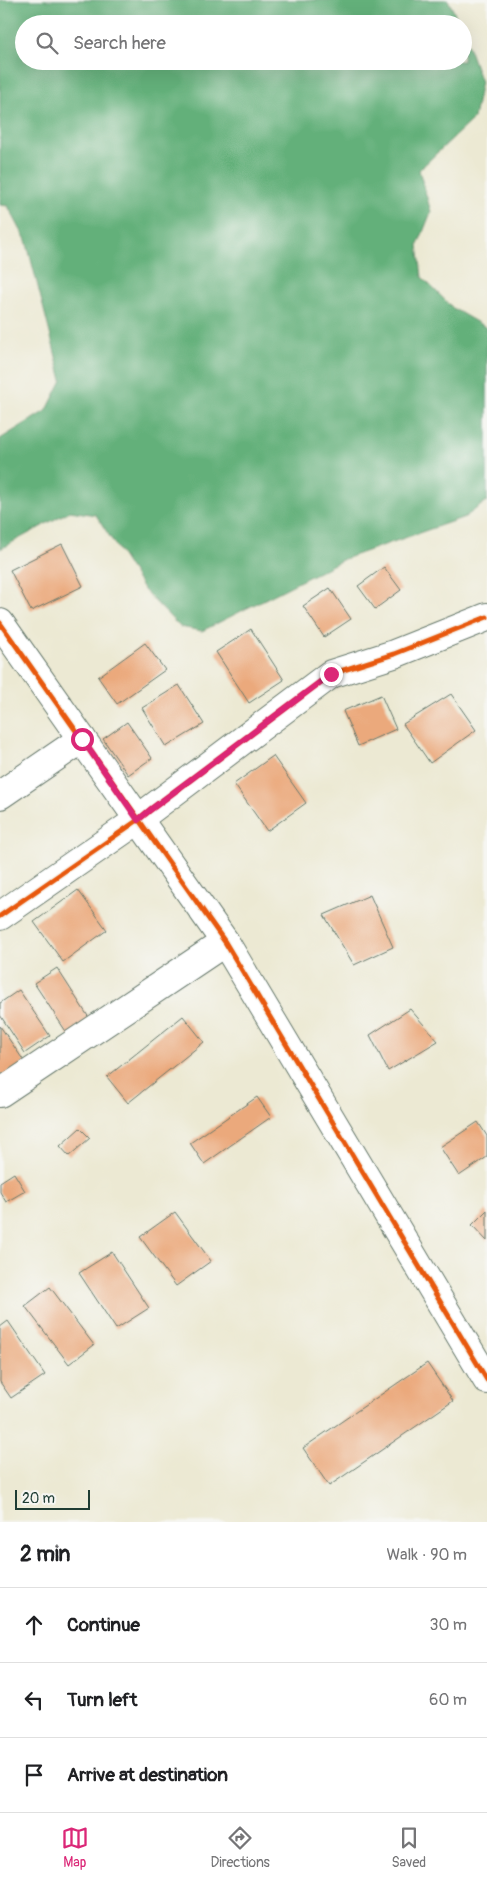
<!DOCTYPE html>
<meta charset="utf-8">
<style>
:root{--surface:#fff;--page:#f6f6f6;--text:#202124;--muted:#757577;--line:#e0e0e0;--accent:#db2777}
body{margin:0;font-family:Pangolin,sans-serif;background:var(--page);color:var(--text)}
.scale{position:absolute;left:15px;bottom:12px;width:75px;box-sizing:border-box;padding-left:5px;border:2px solid #1f3d34;border-top:0;font-size:14px;line-height:18px;white-space:nowrap;color:#1f3d34;-webkit-text-stroke:4px #f6f6f2;paint-order:stroke}
.stop{position:absolute;width:15px;height:15px;margin:-11px;border:4px solid #db2777;border-radius:50%;background:#fff}
.stop.end{background:#db2777;border-color:#fff;box-shadow:0 1px 5px #0008}
.list{margin:0;padding:0;list-style:none}
h2{display:flex;justify-content:space-between;align-items:center;height:65px;margin:0;padding:0 20px;font-size:21px}
h2 small{font-size:16px;font-weight:400;color:var(--muted)}
.list li{display:grid;grid-template-columns:32px 1fr auto;gap:15px;align-items:center;box-sizing:border-box;height:75px;padding:0 20px;border-top:1px solid var(--line)}
.list b{display:block;font-size:19px;white-space:nowrap}
.list em{font-size:16px;font-style:normal;color:var(--muted)}
.icon{flex:none;width:28px;height:28px;fill:none;stroke:currentColor;stroke-width:2;stroke-linecap:round;stroke-linejoin:round}
.map{position:relative;flex:none;width:487px;height:1522px;overflow:hidden}
.search{position:absolute;background:var(--surface);box-shadow:0 5px 20px #0002;left:15px;right:15px;top:15px;height:55px;display:flex;align-items:center;gap:12px;box-sizing:border-box;padding:0 18px;border-radius:28px;color:var(--muted);font-size:19px}
.sheet{height:290px;background:var(--surface)}
nav{display:flex;justify-content:space-around;align-items:center;box-sizing:border-box;height:70px;border-top:1px solid var(--line);background:var(--surface);font-size:14px;color:var(--muted)}
nav a{display:grid;justify-items:center;gap:2px}
nav .on{color:var(--accent)}
.map>svg:first-child{display:block}
</style>
<div class="map">
<svg width="487" height="1522" viewBox="0 0 487 1522">
<rect width="100%" height="100%" fill="#f6f6f2"/>
<filter id="ink" filterUnits="userSpaceOnUse"><feTurbulence type="fractalNoise" baseFrequency=".02" numOctaves="2"/><feDisplacementMap in="SourceGraphic" scale="10" xChannelSelector="R" yChannelSelector="G"/><feConvolveMatrix kernelMatrix="1 2 1 2 8 2 1 2 1" color-interpolation-filters="sRGB"/></filter>
<filter id="wash" filterUnits="userSpaceOnUse"><feTurbulence type="fractalNoise" baseFrequency=".0096" numOctaves="4" result="noise"/><feDisplacementMap in="SourceGraphic" scale="20" xChannelSelector="R" yChannelSelector="G"/><feGaussianBlur stdDeviation="1.12" result="paint"/><feColorMatrix in="noise" values="0 0 0 0 0 0 0 0 0 0 0 0 0 0 0 0 0 1.4 0 .05"/><feComposite in="paint" operator="in"/></filter>
<g filter="url(#wash)">
<rect width="100%" height="100%" fill="#ece9d3"/>
<polygon fill="#63b07a" stroke="#417657" points="0,0 448,0 460,24 24,24 24,61 463,61 463,31 481,82 474,118 419,170 431,212 418,245 422,277 454,309 487,328 487,501 465,517 344,559 202,631 180,627 144,590 96,515 70,511 0,549 0,439 47,410 62,380 26,240 8,206 0,205"/>
<g id="blocks">
<g fill="#eba97c">
<polygon points="62,544 83,586 31,611 10,570"/>
<polygon points="384,567 401,590 375,609 358,586"/>
<polygon points="330,588 351,619 324,637 303,606"/>
<polygon points="251,629 284,680 249,703 216,652"/>
<polygon points="145,643 165,670 117,704 98,677"/>
<polygon points="179,685 204,724 166,747 142,708"/>
<polygon points="451,694 476,730 430,763 403,724"/>
<polygon points="381,695 396,729 358,746 343,711"/>
<polygon points="127,722 152,758 128,775 103,739"/>
<polygon points="273,756 306,803 267,831 234,784"/>
<polygon points="78,890 107,930 63,962 34,922"/>
<polygon points="370,895 393,947 354,965 324,915"/>
<polygon points="57,968 93,1024 71,1039 34,983"/>
<polygon points="19,990 50,1036 25,1053 0,1015 0,1003"/>
<polygon points="410,1009 438,1041 388,1071 370,1035"/>
<polygon points="183,1016 204,1042 128,1103 107,1077"/>
<polygon points="0,1026 26,1064 0,1082"/>
<polygon points="257,1097 271,1117 204,1164 190,1143"/>
<polygon points="478,1122 487,1136 487,1157 459,1176 440,1147"/>
<polygon points="80,1128 90,1138 69,1156 60,1146"/>
<polygon points="14,1173 25,1191 6,1202 0,1192 0,1182"/>
<polygon points="487,1210 487,1241 472,1225"/>
<polygon points="175,1212 211,1261 176,1286 140,1237"/>
<polygon points="112,1252 149,1308 116,1329 79,1273"/>
<polygon points="50,1287 94,1345 69,1364 25,1306"/>
<polygon points="8,1321 45,1375 11,1398 0,1382 0,1327"/>
<polygon points="427,1363 453,1401 329,1486 303,1448"/>
</g>
</g>
</g>
<g filter="url(#ink)">
<use href="#blocks" fill-opacity="0" stroke="#67796c" stroke-width="1"/>
<g fill="none" stroke-linecap="round" stroke-linejoin="round">
<defs>
<g id="street">
<polyline points="0,623 225,942 487,1380"/>
<polyline points="0,795 82,739"/>
<polyline points="0,916 138,820 150,810 331,674 394,654 487,617"/>
<polyline points="0,1093 225,942"/>
</g>
</defs>
<use href="#street" stroke="#67796c" stroke-width="30"/>
<use href="#street" stroke="#fff" stroke-width="28"/>
<defs>
<g id="cycleway">
<polyline points="0,623 225,942 487,1380"/>
<polyline points="0,916 138,820 150,810 331,674 394,654 487,617"/>
</g>
</defs>
<use href="#cycleway" stroke="#f6f6f2" stroke-width="8"/>
<use href="#cycleway" stroke="#e8590c" stroke-width="5"/>
</g>
</g>
<g fill="none" stroke-linecap="round" stroke-linejoin="round" filter="url(#ink)">
<polyline stroke="#db2777" stroke-width="6" points="82,739 138,820 150,810 331,674"/>
</g>
</svg>
<div class="scale">20 m</div>
<div class="stop" style="left:82px;top:739px"></div>
<div class="stop end" style="left:331px;top:674px"></div>
<div class="search"><svg class="icon" aria-label="search" viewBox="0 0 24 24"><circle cx="10" cy="10" r="6"/><path d="M15 15l6 6"/></svg>Search here</div>
</div>
<section class="sheet">
<h2>2 min<small>Walk · 90 m</small></h2>
<ul class="list">
<li><svg class="icon" aria-label="ahead" viewBox="0 0 24 24"><path d="M12 20V5M6 11l6-6 6 6"/></svg><div><b>Continue</b></div><em>30 m</em></li>
<li><svg class="icon" aria-label="left" viewBox="0 0 24 24"><path d="M17 20v-9H6M10 6l-5 5 5 5"/></svg><div><b>Turn left</b></div><em>60 m</em></li>
<li><svg class="icon" aria-label="arrive" viewBox="0 0 24 24"><path d="M6 21V4h12l-3 4 3 4H6"/></svg><div><b>Arrive at destination</b></div></li>
</ul>
</section>
<nav>
<a class="on"><svg class="icon" aria-label="map" viewBox="0 0 24 24"><path d="M3 6l6-2 6 2 6-2v14l-6 2-6-2-6 2zM9 4v14M15 6v14"/></svg>Map</a>
<a><svg class="icon" aria-label="directions" viewBox="0 0 24 24"><path d="M12 3l9 9-9 9-9-9zM9 14v-3h6M13 9l2 2-2 2"/></svg>Directions</a>
<a><svg class="icon" aria-label="saved" viewBox="0 0 24 24"><path d="M7 4h10v16l-5-4-5 4z"/></svg>Saved</a>
</nav>
